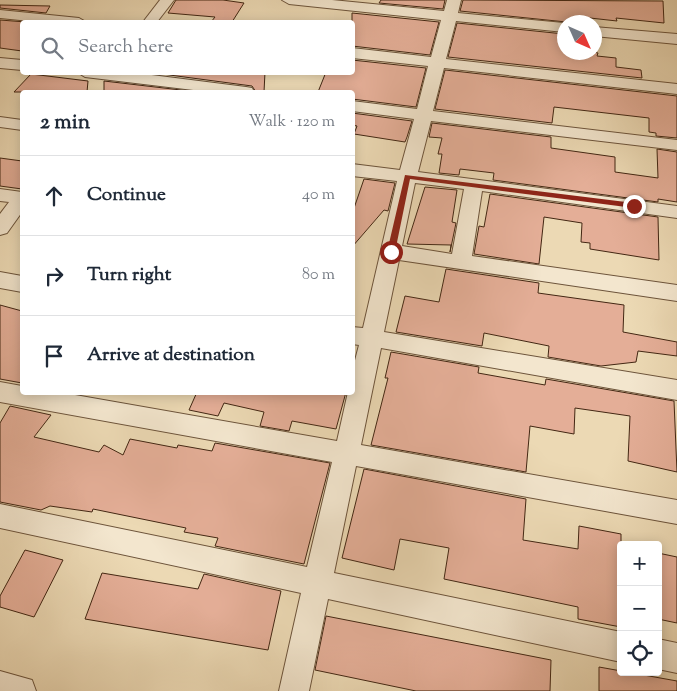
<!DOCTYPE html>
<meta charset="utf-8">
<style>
:root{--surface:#fff;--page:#f6f6f7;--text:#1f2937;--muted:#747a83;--line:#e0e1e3}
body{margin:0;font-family:"Sorts Mill Goudy",serif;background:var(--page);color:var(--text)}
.controls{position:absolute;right:15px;bottom:15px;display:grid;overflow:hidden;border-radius:5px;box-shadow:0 2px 12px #0003}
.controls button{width:45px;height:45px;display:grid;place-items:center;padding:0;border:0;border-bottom:1px solid var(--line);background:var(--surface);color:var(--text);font:25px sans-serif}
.compass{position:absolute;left:557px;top:15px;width:45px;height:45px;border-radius:50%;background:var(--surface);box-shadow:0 2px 12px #0003;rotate:135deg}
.stop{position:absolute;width:15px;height:15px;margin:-11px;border:4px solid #8f2418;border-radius:50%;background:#fff}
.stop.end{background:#8f2418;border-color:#fff;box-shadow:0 1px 5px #0008}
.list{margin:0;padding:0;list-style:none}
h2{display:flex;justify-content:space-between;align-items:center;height:65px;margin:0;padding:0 20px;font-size:21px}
h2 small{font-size:16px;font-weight:400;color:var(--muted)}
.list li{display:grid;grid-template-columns:32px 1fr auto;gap:15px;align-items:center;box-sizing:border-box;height:80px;padding:0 20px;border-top:1px solid var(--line)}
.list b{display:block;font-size:19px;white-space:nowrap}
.list em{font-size:16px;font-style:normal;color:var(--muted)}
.icon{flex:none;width:28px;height:28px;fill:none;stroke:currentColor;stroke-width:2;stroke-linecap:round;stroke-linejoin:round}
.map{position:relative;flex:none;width:677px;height:691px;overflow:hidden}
.search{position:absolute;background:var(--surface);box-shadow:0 2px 12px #0003;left:20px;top:20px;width:335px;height:55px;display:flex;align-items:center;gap:12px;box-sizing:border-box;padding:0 18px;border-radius:5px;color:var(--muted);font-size:19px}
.panel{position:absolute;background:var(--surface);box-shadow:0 2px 12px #0003;left:20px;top:90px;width:335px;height:305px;border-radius:5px}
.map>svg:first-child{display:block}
</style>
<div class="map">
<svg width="677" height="691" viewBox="0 0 677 691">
<rect width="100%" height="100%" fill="#ecd9b4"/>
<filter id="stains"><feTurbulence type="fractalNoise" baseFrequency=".004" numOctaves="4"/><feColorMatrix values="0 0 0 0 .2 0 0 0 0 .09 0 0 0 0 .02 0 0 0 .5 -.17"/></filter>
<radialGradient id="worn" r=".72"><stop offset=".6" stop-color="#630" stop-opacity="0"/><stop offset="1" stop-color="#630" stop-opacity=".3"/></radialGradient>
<g fill="#e4ae97" stroke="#432713">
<polygon points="176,0 223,0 244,3 232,22 211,22 215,17 168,13"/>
<polygon points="381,0 445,0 443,9 379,3"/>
<polygon points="463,0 663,1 664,23 616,18 617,21 590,18 590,22 566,22 460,11"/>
<polygon points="0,5 50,6 46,13 0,8"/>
<polygon points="352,13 439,22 430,55 352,46"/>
<polygon points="0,20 26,22 22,22 22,51 0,48"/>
<polygon points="457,23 564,34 564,52 594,52 598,53 597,56 616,58 616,67 641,70 642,78 448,57"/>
<polygon points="352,60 426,68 416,107 352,99 352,92 318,92 326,72 352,72"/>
<polygon points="445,70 677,96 677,138 656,136 656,133 649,132 649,118 554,107 552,123 435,109"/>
<polygon points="147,72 265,72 264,92 256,92 252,86"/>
<polygon points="31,74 88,81 87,92 14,92"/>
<polygon points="104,81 198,92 104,92"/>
<polygon points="352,113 412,121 407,137 405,142 354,134 357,126 352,125"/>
<polygon points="432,123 551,137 551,148 615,157 615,172 658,178 657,149 677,152 677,202 658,199 658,202 493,180 494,173 460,169 459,175 439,173 442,154 438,154 442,138 429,137"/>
<polygon points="0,158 22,161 22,189 0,186"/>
<polygon points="364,179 395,183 388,211 384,210 352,247 352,214"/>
<polygon points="425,187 457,190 452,222 456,223 450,252 451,245 407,244"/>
<polygon points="490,194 658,217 659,260 590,249 590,243 581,242 582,223 544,217 539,264 474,254 479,226 484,227"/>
<polygon points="446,269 539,283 538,293 624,305 623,332 677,342 677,356 638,351 636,362 601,366 548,357 549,346 484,333 482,346 396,332 405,296 439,302"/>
<polygon points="0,305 22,311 22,383 0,379"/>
<polygon points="391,352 479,367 478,373 545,385 546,379 674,401 677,472 628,461 630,416 575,408 574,434 530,426 526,472 371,445 388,378 385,378"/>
<polygon points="197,392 346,392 336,429 292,421 289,431 260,426 264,412 224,403 218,416 189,410"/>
<polygon points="10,406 51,415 34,437 99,452 104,445 123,455 130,439 177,448 178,445 212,451 215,443 330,463 304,564 215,546 218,538 184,532 186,528 93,509 92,512 50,506 41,510 0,502 0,423"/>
<polygon points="364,469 526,499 523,540 578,549 579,526 621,534 621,627 578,619 578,607 444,579 449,548 400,539 394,570 342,558"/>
<polygon points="25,550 63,560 34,617 0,607 0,596"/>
<polygon points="658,553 677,557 677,623 658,619"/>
<polygon points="102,573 198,589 204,574 281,591 268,650 85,619"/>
<polygon points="326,616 551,660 550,691 416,691 315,670"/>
<polygon points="599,667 677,681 677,691 599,691"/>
</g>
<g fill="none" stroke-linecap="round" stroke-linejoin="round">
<defs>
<g id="minor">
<polygon points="160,0 174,0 157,22 143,22"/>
<path d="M282,0H332L444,11L447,0H461L458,13L564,23V32L456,21L446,59L677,84V94L444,68L433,111L677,140V150L431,121L418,172L677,206V218L482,191L472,256L677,285V301L399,260L384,332L677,380V400L381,348L361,445L677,500V524L356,466L334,573L621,632V662L328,599L309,691H279L301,593L0,528V504L307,567L332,462L0,402V382L22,386V392H58L337,441L348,392H352V372L359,345L352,344V327L363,328L397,181L352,176V164L400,170L414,119L352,111V101L417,109L428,66L352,58V48L431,57L441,20L289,4ZM415,183L464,189L452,254L402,246Z"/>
<polygon points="0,10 79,18 86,22 40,22 0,18"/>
<polygon points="594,27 677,34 677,44 594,36"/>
<polygon points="0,58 22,60 22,70 0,68"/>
<polygon points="77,72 128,72 246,87 252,88 254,92 210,92 85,77"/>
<polygon points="0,117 22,120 22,130 0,127"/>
<polygon points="0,189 22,192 22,212 7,233 0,235 0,214 9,202 0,201"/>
<polygon points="0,272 22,276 22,292 0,288"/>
<polygon points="658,639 677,643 677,673 658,669"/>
<polygon points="0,671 32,680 36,691 0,691"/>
</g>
</defs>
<use href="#minor" stroke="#6d543b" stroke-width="2"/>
<use href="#minor" fill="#f3e6ce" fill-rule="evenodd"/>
</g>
<polygon fill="#8f2418" points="405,175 634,203 638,206 634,208 410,179 395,252 391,254 387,252"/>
<rect width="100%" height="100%" filter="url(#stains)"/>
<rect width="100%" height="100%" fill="url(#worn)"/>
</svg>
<div class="controls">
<button>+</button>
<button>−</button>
<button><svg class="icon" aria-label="locate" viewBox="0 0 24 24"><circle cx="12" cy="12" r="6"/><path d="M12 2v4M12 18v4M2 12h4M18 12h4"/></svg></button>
</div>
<svg class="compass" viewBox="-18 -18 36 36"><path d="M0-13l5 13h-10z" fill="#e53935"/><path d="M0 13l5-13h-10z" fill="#747a83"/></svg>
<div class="stop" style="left:391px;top:252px"></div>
<div class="stop end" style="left:634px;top:206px"></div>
<div class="search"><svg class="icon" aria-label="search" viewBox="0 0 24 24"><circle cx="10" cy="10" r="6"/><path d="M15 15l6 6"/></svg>Search here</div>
<section class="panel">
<h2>2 min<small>Walk · 120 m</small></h2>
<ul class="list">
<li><svg class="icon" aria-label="ahead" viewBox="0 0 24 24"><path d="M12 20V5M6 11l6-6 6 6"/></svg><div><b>Continue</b></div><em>40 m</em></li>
<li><svg class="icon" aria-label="right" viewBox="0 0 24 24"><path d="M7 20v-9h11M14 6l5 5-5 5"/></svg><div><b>Turn right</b></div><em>80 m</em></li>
<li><svg class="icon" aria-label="arrive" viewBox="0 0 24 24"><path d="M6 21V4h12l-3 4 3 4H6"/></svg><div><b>Arrive at destination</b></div></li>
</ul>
</section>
</div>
